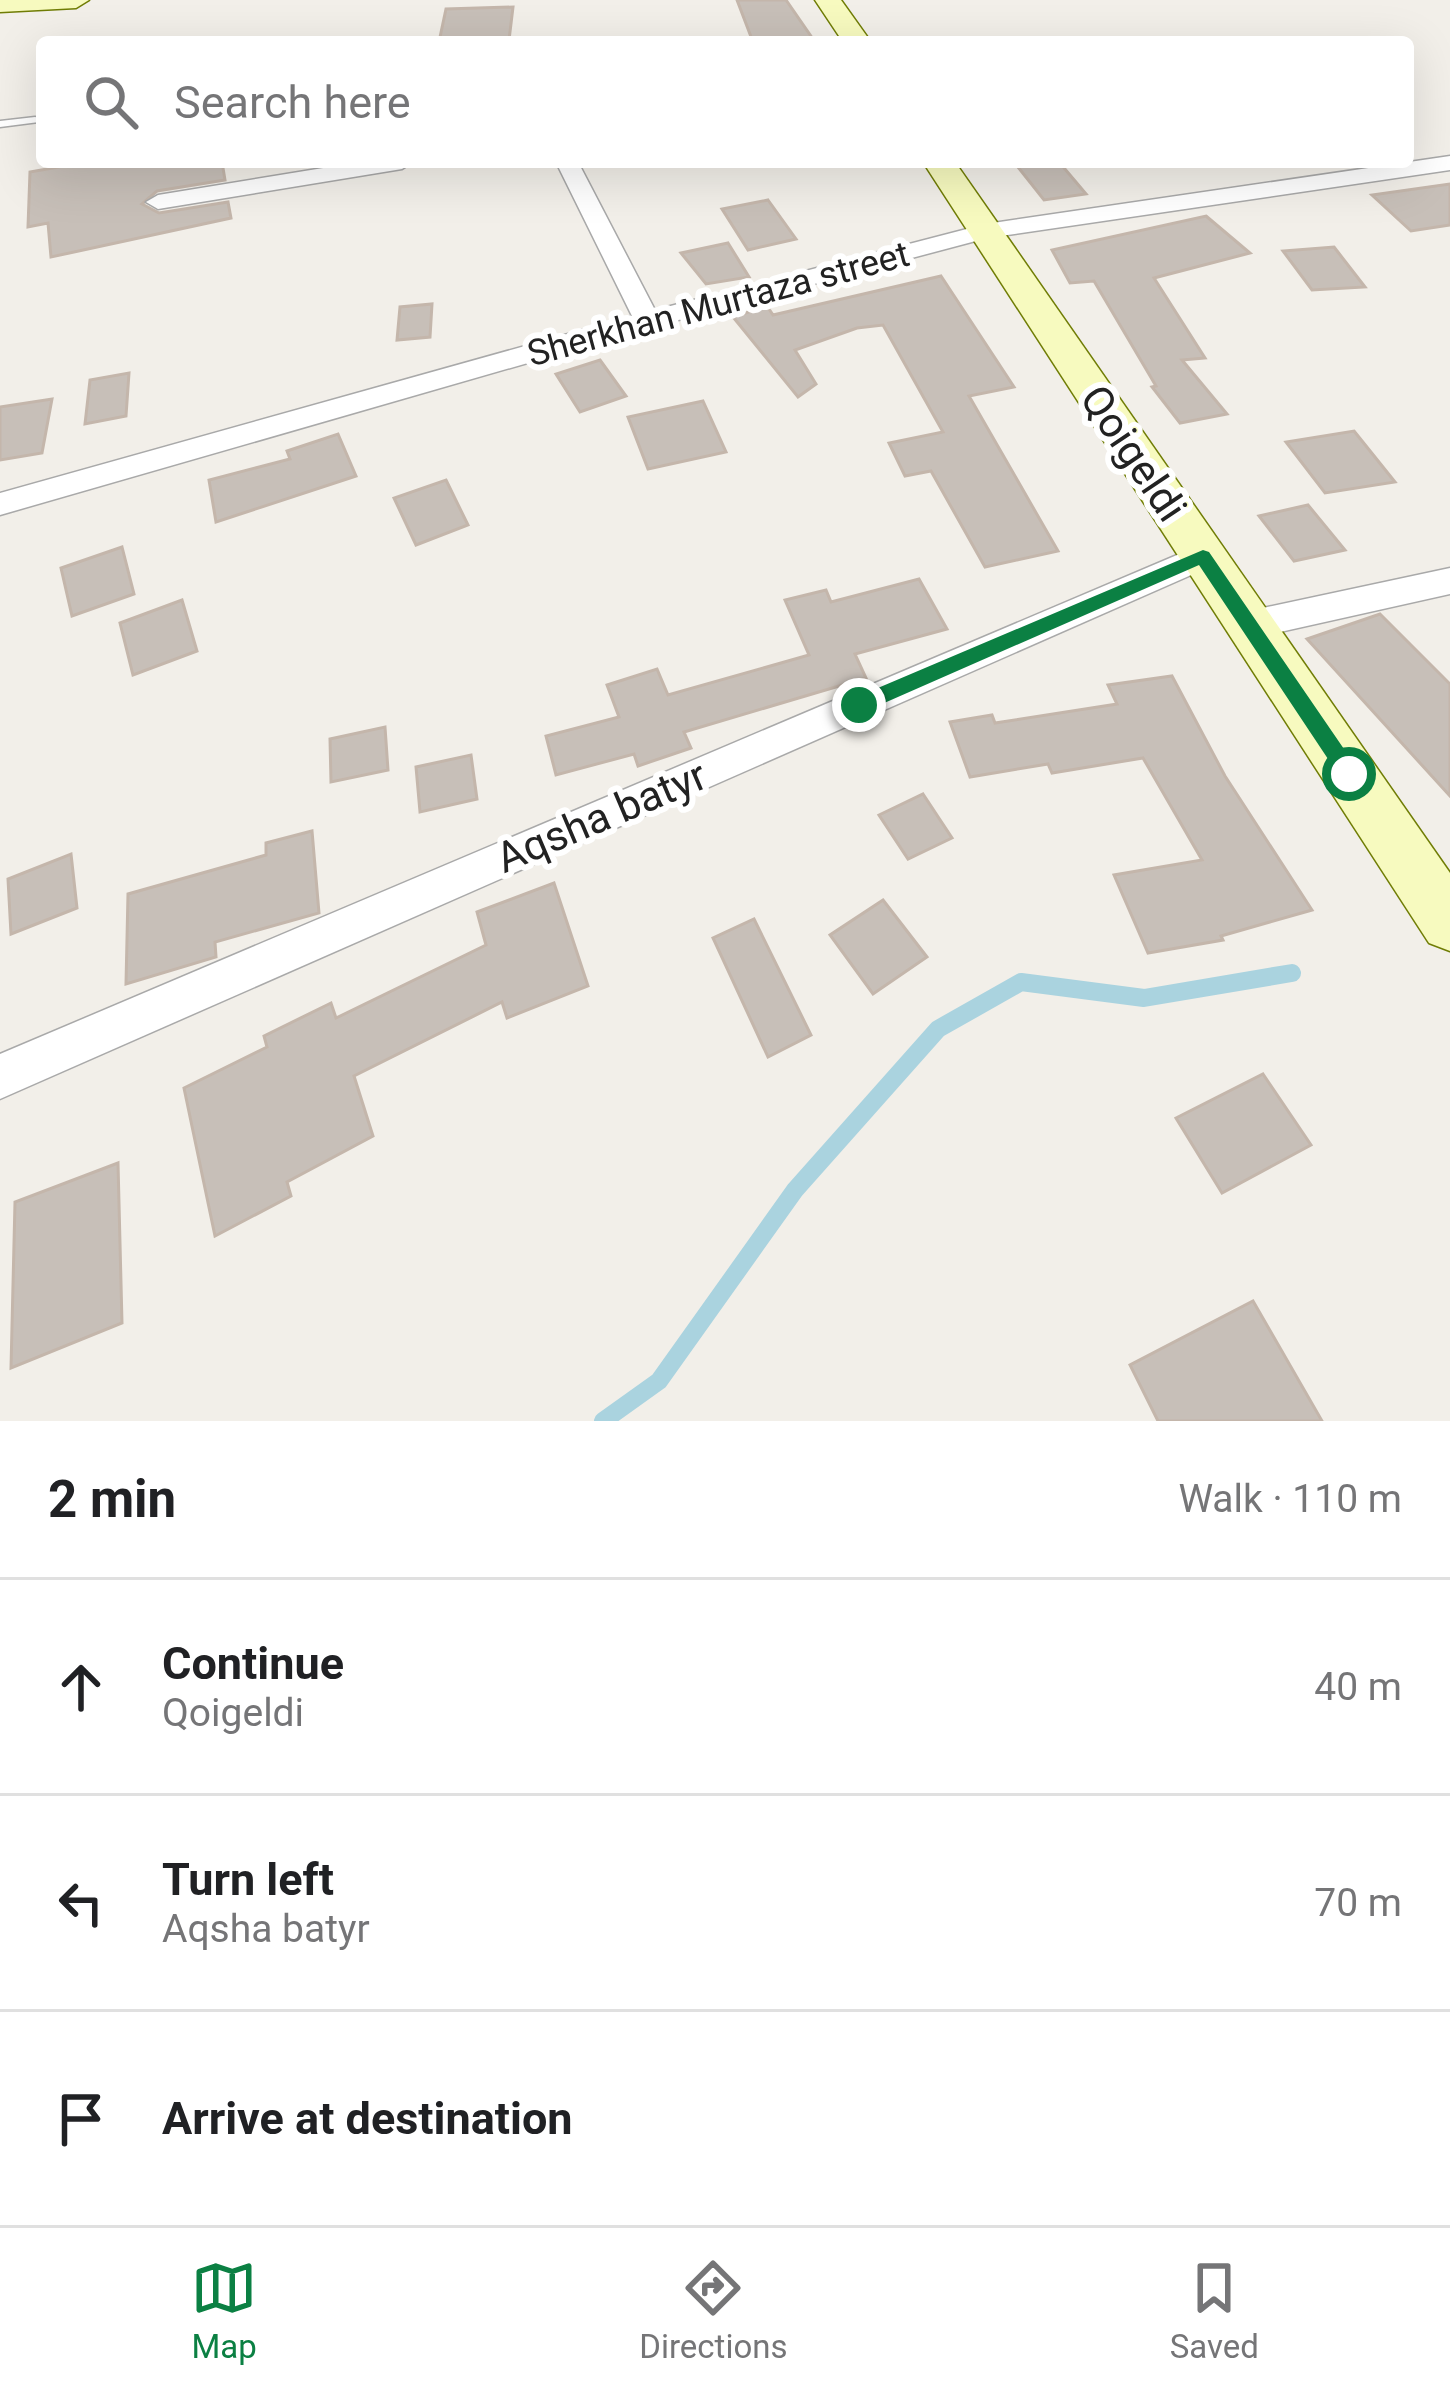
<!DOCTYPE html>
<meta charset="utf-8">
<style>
:root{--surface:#fff;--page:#f6f6f6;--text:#202124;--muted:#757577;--line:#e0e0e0;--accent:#0b8043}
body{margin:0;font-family:Roboto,sans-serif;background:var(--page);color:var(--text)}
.stop{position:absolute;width:36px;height:36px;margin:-27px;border:9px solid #0b8043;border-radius:50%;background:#fff}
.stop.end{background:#0b8043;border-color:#fff;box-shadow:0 3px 12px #0008}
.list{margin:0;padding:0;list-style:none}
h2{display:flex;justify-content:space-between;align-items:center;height:156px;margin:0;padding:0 48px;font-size:51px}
h2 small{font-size:39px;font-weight:400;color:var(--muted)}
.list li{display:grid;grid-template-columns:78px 1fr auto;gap:36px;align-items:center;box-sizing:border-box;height:216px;padding:0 48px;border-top:3px solid var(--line)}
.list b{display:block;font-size:45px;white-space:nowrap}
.list p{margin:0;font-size:39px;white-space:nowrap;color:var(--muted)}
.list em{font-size:39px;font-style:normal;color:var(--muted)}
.icon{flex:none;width:66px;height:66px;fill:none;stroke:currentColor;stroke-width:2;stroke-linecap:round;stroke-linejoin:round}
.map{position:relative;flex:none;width:1450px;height:1421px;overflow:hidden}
.search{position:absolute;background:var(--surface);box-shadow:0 12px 48px #0002;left:36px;right:36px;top:36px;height:132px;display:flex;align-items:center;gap:30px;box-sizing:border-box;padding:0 42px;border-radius:12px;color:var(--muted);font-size:45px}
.sheet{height:804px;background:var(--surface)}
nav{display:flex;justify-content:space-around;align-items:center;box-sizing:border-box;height:168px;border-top:3px solid var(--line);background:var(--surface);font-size:33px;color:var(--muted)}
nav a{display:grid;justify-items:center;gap:6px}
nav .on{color:var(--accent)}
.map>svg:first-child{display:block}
</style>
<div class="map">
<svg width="1450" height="1421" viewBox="0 0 1450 1421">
<rect width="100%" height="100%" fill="#f2efe9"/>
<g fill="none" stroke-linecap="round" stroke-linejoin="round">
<polyline stroke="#aad3df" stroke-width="18" points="603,1421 659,1381 795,1190 938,1029 1021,982 1144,998 1292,973"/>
</g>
<g fill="#c7bfb8" stroke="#c4b6ab" stroke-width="3">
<polygon points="737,0 786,0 815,42 753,42"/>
<polygon points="513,7 509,40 439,42 446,9"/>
<polygon points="86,162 222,162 225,180 157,191 142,204 159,213 228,202 231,218 51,257 48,223 28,227 30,172"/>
<polygon points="1014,162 1059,162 1086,194 1044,200"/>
<polygon points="1450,184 1450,225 1411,231 1372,195"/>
<polygon points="768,200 796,239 748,250 722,209"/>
<polygon points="1206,216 1250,253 1154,278 1205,358 1182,360 1227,414 1180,423 1152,387 1156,386 1094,281 1070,283 1052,250"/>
<polygon points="728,243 749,277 706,284 681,253"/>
<polygon points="1334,247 1365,287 1312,290 1283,251"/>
<polygon points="941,276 1014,387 969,396 1058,551 985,567 931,471 905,476 889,443 943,432 883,325 857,328 795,350 816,384 798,397 733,317 767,306 773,315"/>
<polygon points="432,304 430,337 397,340 400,307"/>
<polygon points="600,360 626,396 580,412 556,374"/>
<polygon points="129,373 126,416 85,424 90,380"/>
<polygon points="52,399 42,453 0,460 0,407"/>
<polygon points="703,401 726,452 648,469 628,417"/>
<polygon points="1354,431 1395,482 1325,493 1286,442"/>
<polygon points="338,434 356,476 216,522 209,480 290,459 287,451"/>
<polygon points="446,480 468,525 416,545 394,498"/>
<polygon points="1308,505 1345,550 1294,561 1259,516"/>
<polygon points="122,547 134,594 72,616 61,568"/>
<polygon points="919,579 947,629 855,654 866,678 684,732 691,748 638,766 634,754 556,775 546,736 619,717 607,685 657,669 668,695 809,655 785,600 826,590 831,602"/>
<polygon points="182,600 197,651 133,675 120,623"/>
<polygon points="1380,614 1450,684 1450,796 1307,639"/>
<polygon points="1172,676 1225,776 1312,910 1221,936 1223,940 1148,953 1114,875 1202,860 1143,758 1052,773 1048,764 970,777 950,722 992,715 995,723 1117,704 1108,685"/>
<polygon points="385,727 388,770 331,782 330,739"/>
<polygon points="471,755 477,799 420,812 416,767"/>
<polygon points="923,794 952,838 908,859 879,815"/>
<polygon points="312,831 319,913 215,942 216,957 126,984 128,894 266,855 266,843"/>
<polygon points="71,854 77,908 11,934 8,879"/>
<polygon points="554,883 588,986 507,1018 502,1002 354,1076 373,1136 287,1182 291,1196 215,1236 184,1088 267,1047 264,1036 331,1003 336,1018 486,945 477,912"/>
<polygon points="883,900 927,957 873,994 830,935"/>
<polygon points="754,919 811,1035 768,1057 713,938"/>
<polygon points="1263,1074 1311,1145 1222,1193 1176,1118"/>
<polygon points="118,1163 122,1323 11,1368 15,1202"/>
<polygon points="1253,1301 1322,1421 1158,1421 1130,1365"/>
</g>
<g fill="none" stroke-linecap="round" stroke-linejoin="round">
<defs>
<polygon id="lane" points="35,117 39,118 39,122 0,127 0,121"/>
<g id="street">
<polygon points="1450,156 1450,170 987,238 656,326 0,515 0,493 632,316 556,162 578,162 655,310 986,224"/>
<polygon points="360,162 413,162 402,169 158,209 146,202 158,195"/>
<polygon points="1203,544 1214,547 1219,556 1214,565 0,1099 0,1054"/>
<polygon points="1450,568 1450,594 1249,639 1237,635 1232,625 1237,615 1249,611"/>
</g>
<g id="secondary">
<polygon points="0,0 89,0 76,8 0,12"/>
<polygon points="815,0 841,0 871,42 843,42"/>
<polygon points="923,162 955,162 1450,873 1450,951 1429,943"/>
</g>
</defs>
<use href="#lane" stroke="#a9a9a9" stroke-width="3"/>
<use href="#street" stroke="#a9a9a9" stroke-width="3"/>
<use href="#secondary" stroke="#707d05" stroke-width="3"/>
<use href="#lane" fill="#fff" fill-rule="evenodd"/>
<use href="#street" fill="#fff" fill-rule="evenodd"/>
<use href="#secondary" fill="#f7fabf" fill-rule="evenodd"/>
</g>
<polygon fill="#0b8043" points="1203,550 1209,552 1357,768 1357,780 1342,780 1199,565 866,711 859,713 849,705 852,699"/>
<g text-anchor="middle" stroke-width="12" stroke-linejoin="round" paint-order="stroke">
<g font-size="36" fill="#222" stroke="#fff">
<text transform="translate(718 303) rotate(-15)" y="13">Sherkhan Murtaza street</text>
</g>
<g font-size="42" fill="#222" stroke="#fff">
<text transform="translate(1134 453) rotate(56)" y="15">Qoigeldi</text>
<text transform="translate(601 816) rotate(-23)" y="15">Aqsha batyr</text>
</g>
</g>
</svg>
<div class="stop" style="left:1349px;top:774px"></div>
<div class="stop end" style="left:859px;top:705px"></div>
<div class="search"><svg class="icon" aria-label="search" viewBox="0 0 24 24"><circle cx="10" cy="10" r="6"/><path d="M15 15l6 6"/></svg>Search here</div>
</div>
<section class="sheet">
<h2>2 min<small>Walk · 110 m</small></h2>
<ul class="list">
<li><svg class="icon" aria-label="ahead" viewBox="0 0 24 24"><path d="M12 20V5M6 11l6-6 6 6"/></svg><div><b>Continue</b><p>Qoigeldi</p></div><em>40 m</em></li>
<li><svg class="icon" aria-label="left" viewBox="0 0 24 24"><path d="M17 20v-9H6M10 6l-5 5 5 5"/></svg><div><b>Turn left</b><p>Aqsha batyr</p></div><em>70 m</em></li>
<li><svg class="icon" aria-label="arrive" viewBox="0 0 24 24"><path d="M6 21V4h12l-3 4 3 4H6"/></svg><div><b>Arrive at destination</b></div></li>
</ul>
</section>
<nav>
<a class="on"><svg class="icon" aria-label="map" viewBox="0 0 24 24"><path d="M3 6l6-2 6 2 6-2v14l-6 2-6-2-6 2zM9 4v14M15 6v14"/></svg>Map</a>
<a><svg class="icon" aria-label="directions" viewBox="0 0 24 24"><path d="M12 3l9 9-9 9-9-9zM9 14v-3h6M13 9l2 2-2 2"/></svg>Directions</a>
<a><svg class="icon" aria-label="saved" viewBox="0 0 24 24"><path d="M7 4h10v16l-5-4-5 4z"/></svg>Saved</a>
</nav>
